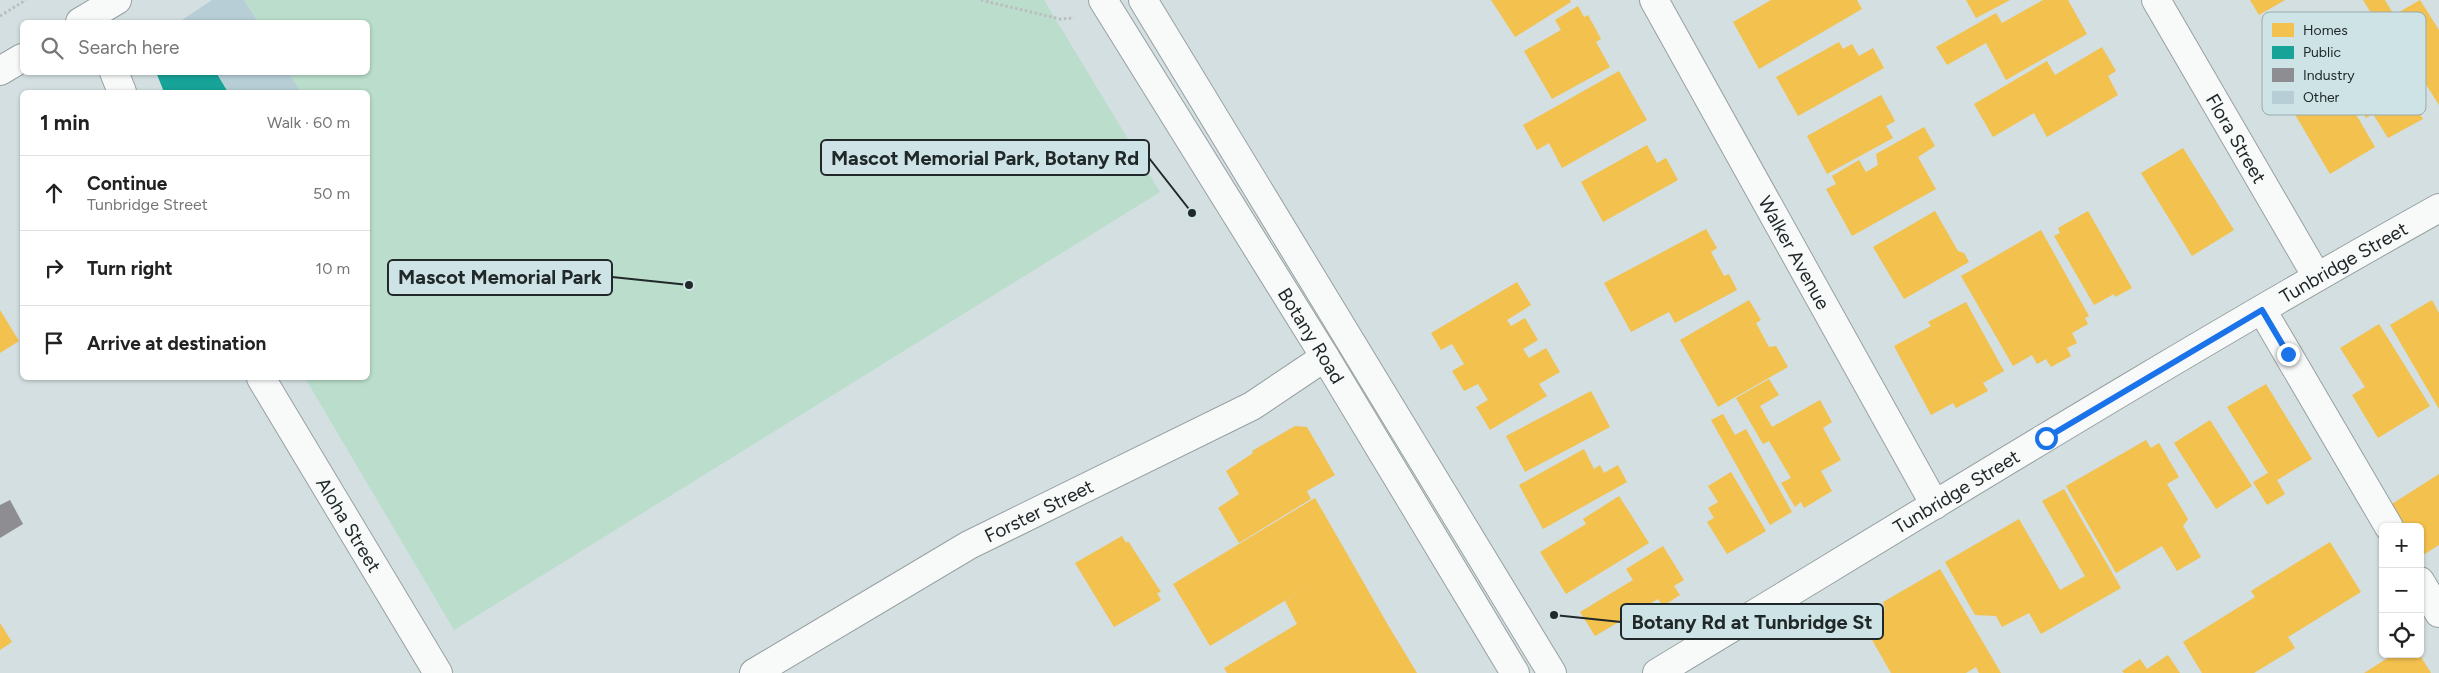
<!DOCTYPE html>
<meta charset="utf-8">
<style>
:root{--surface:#fff;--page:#f2f2f2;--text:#222;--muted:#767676;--line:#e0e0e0}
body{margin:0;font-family:Figtree,sans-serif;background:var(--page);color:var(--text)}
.controls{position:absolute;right:15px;bottom:15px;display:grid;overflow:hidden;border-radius:8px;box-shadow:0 1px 4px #0004}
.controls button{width:45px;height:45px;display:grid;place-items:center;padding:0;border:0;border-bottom:1px solid var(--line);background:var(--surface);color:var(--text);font:25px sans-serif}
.stop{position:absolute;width:15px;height:15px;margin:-11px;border:4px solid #1a73e8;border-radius:50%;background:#fff}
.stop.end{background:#1a73e8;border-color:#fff;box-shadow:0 1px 5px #0008}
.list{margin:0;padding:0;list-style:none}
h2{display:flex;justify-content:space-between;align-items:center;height:65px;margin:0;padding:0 20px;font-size:21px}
h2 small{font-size:16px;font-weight:400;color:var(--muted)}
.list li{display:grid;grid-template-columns:32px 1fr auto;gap:15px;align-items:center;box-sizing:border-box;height:75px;padding:0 20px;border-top:1px solid var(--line)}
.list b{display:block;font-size:19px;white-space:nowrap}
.list p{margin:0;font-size:16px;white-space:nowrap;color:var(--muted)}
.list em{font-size:16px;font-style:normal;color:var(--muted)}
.icon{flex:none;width:28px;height:28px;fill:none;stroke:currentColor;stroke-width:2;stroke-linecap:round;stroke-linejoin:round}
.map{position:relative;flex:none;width:2439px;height:673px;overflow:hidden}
.search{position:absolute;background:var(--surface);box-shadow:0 1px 4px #0004;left:20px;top:20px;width:350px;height:55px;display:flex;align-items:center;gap:12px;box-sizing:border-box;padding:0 18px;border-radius:8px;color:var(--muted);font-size:19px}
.panel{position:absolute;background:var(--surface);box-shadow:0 1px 4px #0004;left:20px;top:90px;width:350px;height:290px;border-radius:8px}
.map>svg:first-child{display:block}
</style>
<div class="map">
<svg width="2439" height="673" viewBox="0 0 2439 673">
<rect width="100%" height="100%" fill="#d3dfe0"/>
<polygon fill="#badecb" points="244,0 1044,0 1160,192 454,630 305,378 368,378 368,92 301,92 288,73 368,72 368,22 258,22"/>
<g fill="#f2c14e">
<polygon points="1491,0 1570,0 1571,2 1515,37"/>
<polygon points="1771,0 1857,0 1862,9 1759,69 1733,22"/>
<polygon points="1966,0 2010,0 1976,18"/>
<polygon points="2043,0 2068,0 2087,34 2006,80 1986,43 1947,65 1936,47 1996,13 2002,23"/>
<polygon points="2250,0 2285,0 2259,15"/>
<polygon points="2363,0 2385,0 2394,15 2420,0 2439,30 2439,105 2406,53 2411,47 2392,16 2378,24"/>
<polygon points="1578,6 1584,17 1588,15 1601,39 1596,42 1610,67 1552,99 1524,51 1561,30 1555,20"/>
<polygon points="2357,12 2423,119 2388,138 2373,114 2366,118 2320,43 2342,30 2338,24"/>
<polygon points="1839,42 1843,49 1852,44 1859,56 1873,48 1884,68 1798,116 1776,77"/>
<polygon points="2102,47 2116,71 2108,76 2118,95 2047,137 2034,113 1993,137 1974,104 2047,61 2055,75"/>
<polygon points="1619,71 1647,120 1562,168 1549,143 1537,150 1523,125"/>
<polygon points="2333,75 2375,147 2330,174 2293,111 2316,98 2310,88"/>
<polygon points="1881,95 1895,121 1886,126 1893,138 1827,174 1807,136"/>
<polygon points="1924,127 1935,146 1918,157 1936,189 1852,236 1826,189 1836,184 1832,176 1859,160 1866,172 1878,165 1876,154"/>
<polygon points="1647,145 1657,163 1666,158 1678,180 1603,222 1581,182"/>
<polygon points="2183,148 2234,230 2192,256 2141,173"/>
<polygon points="1935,211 1958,251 1964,253 1969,262 1904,299 1873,247"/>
<polygon points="2088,211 2132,288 2115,297 2114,294 2094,305 2054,236 2060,233 2058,228"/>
<polygon points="1706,229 1717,248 1711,252 1724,276 1729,274 1737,290 1675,323 1669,312 1631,332 1604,283"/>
<polygon points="2041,230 2089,316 2085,318 2088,324 2072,333 2077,343 2067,348 2071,356 2051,367 2046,359 2037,364 2032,355 2013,366 1961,276"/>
<polygon points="1517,282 1531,305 1507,320 1511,326 1525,318 1538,340 1523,349 1529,358 1546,348 1560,372 1539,384 1547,396 1490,430 1476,407 1488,400 1478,384 1464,391 1452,371 1464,364 1452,344 1441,350 1431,333"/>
<polygon points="1749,300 1761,320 1756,323 1769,347 1776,346 1788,367 1718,407 1680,340"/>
<polygon points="2432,300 2439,313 2439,409 2390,325"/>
<polygon points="1966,302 2004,371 1983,383 1988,391 1956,408 1953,403 1931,415 1894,346 1931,326 1928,322"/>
<polygon points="0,310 19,341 0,353"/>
<polygon points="2379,324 2430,406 2378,438 2352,395 2365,387 2340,348"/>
<polygon points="1769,379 1779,395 1760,406 1772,427 1820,400 1832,422 1823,428 1841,460 1821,471 1832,491 1804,508 1801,502 1795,507 1781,483 1791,478 1769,441 1763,444 1736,398"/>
<polygon points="2266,384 2312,459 2277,480 2285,494 2267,505 2253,482 2268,473 2227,407"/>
<polygon points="1591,391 1610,427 1525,472 1506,436"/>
<polygon points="1723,414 1735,435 1746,429 1792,512 1770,525 1711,420"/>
<polygon points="2210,420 2252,486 2216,509 2174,443"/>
<polygon points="1295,426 1307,427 1335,475 1307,491 1311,499 1239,543 1218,508 1239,494 1226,471 1253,453 1252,451"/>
<polygon points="2146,440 2151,448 2159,443 2179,477 2167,484 2188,519 2183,526 2201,557 2177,571 2162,546 2116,573 2066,486"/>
<polygon points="1584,449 1594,469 1600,465 1604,473 1618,465 1627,482 1543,529 1519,485"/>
<polygon points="1731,472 1766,531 1727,554 1707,522 1714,518 1708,508 1718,502 1708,486"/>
<polygon points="2439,474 2439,545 2423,555 2420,550 2420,527 2406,527 2392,504"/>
<polygon points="2064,489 2121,588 2041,634 2029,613 2002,627 1996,616 1975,615 1945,562 2019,519 2060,590 2085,576 2042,501"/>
<polygon points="1619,496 1649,543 1566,594 1540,552 1586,524 1583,519"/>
<polygon points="1315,498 1388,625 1417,673 1227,673 1224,668 1297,624 1285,601 1316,582 1210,646 1173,584"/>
<polygon points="1122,536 1126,543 1128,541 1161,592 1157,593 1161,600 1114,627 1075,563"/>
<polygon points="2330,542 2361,592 2288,637 2295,648 2254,673 2202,673 2183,642 2255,597 2251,591"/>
<polygon points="1663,546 1684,580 1674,586 1680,595 1663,606 1658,599 1595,636 1580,612 1633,580 1626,569"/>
<polygon points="1940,569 2001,673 1979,673 1976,667 1966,673 1891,673 1863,624 1885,610 1883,602"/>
<polygon points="0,623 12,642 0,650"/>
<polygon points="2394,654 2419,654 2431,673 2364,673"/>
<polygon points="2168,655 2180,673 2124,673 2122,671 2140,659 2147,669"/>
</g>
<polygon fill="#17a398" points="156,72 216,72 228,92 164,92"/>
<polygon fill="#8d8d92" points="10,500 23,524 0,538 0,505"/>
<g fill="#b7ced6">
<polygon points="212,0 244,0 258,22 183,22 182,20"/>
<polygon points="216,72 288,72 301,92 228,92"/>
</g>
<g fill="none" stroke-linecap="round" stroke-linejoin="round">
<defs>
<g id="street">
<path id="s1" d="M1654,0L1935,505"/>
<path id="s2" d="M2156,0L2317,277"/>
<polyline points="114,72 122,92"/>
<polyline points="2262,310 2389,527"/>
<path id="s3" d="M261,378L438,673"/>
<polyline points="2420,581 2439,613"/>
<path id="s4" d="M754,673L969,545L1252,406L1325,357"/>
<path id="s5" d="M1657,673C1917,516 2174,356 2439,208"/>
</g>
<g id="secondary">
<polyline points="80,22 117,0"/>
<polyline points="0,71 22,58"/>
</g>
<g id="primary">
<path id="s6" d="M1103,0L1325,357L1515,673"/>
<polyline points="1143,0 1552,673"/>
</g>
</defs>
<use href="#street" stroke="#98a0a1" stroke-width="30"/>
<use href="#secondary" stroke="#98a0a1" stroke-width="30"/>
<use href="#primary" stroke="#98a0a1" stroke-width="30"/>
<g stroke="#bbbec0" stroke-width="3" stroke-dasharray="2.5 2.5" stroke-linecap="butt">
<polyline points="981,0 1060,19 1074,18"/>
<polyline points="0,16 26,0"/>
</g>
<use href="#street" stroke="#f8fafa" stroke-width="28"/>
<use href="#secondary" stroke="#f8fafa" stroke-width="28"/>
<use href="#primary" stroke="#f8fafa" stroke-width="28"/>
</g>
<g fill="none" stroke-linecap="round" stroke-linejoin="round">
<polyline stroke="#1a73e8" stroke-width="6" points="2046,438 2262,310 2288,354"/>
</g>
<g text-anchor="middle" stroke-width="5" stroke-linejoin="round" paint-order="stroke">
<g font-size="19" fill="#202829" stroke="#cee3e5">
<text dy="7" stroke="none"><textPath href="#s2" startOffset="160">Flora Street</textPath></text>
<text dy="7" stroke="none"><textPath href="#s1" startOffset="289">Walker Avenue</textPath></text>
<text dy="7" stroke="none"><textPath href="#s5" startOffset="800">Tunbridge Street</textPath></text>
<text dy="7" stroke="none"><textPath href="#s6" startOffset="395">Botany Road</textPath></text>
<text dy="7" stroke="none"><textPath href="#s5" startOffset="350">Tunbridge Street</textPath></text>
<text dy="7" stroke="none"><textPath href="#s4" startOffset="328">Forster Street</textPath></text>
<text dy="7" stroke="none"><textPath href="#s3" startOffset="171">Aloha Street</textPath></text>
</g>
</g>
<rect x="2262" y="12" width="164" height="103" rx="8" fill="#cee3e5" stroke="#9aabad" stroke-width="1"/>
<rect x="2272" y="23" width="22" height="14" fill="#f2c14e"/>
<rect x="2272" y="46" width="22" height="13" fill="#17a398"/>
<rect x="2272" y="68" width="22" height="14" fill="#8d8d92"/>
<rect x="2272" y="91" width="22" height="13" fill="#b7ced6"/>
<g font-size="14" fill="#202829">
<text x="2303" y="35">Homes</text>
<text x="2303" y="57">Public</text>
<text x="2303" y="80">Industry</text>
<text x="2303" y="102">Other</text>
</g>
<path fill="none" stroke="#202829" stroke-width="2" d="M1192 213L1149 158M689 285L612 277M1554 615L1621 622"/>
<g fill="#202829" stroke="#cee3e5" stroke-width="2">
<circle cx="1192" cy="213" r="5"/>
<circle cx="689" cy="285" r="5"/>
<circle cx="1554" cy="615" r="5"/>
</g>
<g fill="#cee3e5" stroke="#202829" stroke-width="2">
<rect x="821" y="140" width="328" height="35" rx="5"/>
<rect x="388" y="260" width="224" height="35" rx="5"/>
<rect x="1621" y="604" width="262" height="35" rx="5"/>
</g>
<g font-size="20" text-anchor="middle" font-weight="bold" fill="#202829">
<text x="985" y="165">Mascot Memorial Park, Botany Rd</text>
<text x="500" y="284">Mascot Memorial Park</text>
<text x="1752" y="629">Botany Rd at Tunbridge St</text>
</g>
</svg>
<div class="controls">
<button>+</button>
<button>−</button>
<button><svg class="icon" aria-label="locate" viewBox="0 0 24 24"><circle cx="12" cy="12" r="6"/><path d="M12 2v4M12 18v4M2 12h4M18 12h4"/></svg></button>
</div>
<div class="stop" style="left:2046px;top:438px"></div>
<div class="stop end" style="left:2288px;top:354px"></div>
<div class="search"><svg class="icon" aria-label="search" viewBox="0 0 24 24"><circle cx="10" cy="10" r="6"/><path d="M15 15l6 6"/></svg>Search here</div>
<section class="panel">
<h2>1 min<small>Walk · 60 m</small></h2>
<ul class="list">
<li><svg class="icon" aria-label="ahead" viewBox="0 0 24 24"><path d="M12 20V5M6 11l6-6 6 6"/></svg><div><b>Continue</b><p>Tunbridge Street</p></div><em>50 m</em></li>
<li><svg class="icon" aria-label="right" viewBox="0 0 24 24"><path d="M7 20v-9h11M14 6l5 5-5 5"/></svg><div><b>Turn right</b></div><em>10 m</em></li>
<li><svg class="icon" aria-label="arrive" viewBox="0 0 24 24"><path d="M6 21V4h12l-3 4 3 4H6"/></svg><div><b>Arrive at destination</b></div></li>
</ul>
</section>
</div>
